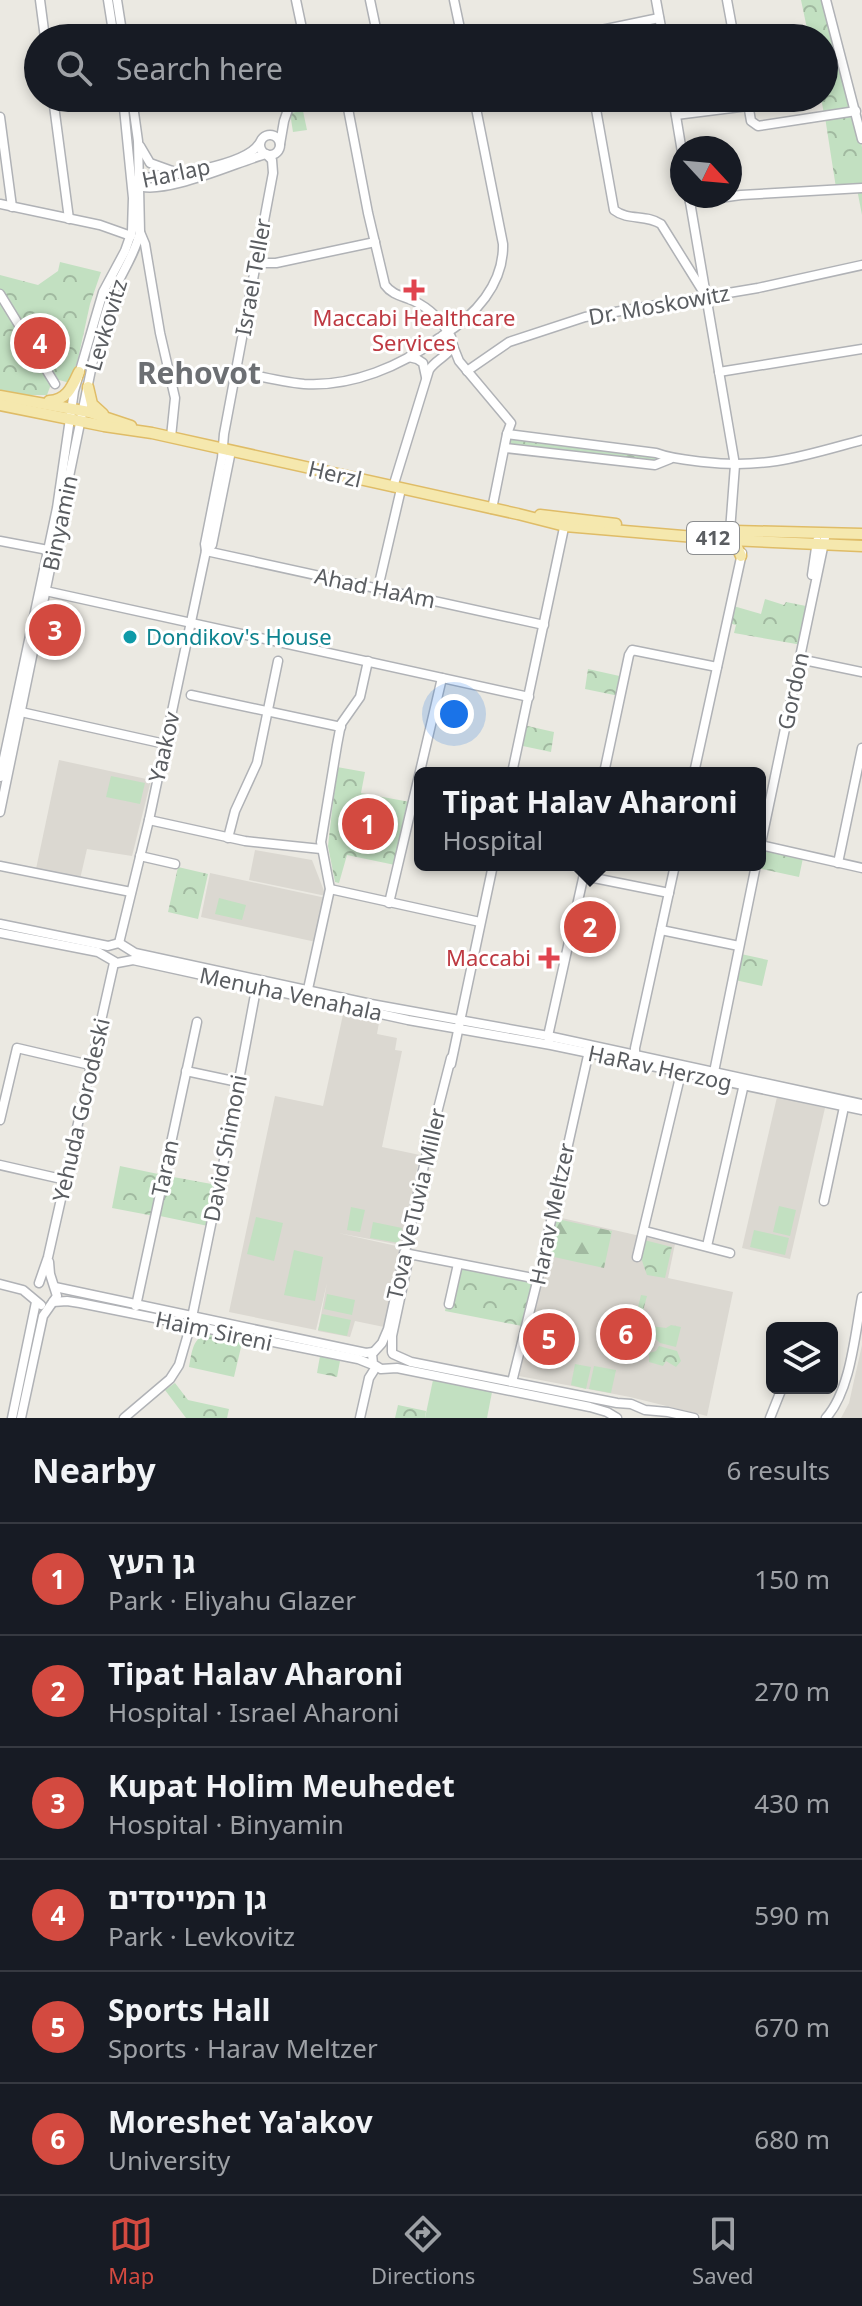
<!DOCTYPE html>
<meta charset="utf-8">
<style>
:root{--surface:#171b24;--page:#242831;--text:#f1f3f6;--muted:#9ea1a6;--line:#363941;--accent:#d34a40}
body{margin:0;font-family:"Noto Sans","Noto Sans Hebrew",sans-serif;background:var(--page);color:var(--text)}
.controls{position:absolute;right:24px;bottom:24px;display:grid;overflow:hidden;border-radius:12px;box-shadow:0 4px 12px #0003}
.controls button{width:72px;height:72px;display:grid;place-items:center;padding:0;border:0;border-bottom:2px solid var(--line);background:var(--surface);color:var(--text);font:40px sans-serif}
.compass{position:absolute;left:670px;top:136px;width:72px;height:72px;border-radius:50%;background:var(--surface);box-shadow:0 4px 12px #0003;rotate:116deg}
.you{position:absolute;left:454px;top:714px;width:28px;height:28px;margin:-20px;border:6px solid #fff;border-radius:50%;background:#1a73e8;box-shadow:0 0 0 12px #1a73e833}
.badge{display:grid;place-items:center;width:52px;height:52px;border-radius:50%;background:var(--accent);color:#fff;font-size:26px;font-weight:700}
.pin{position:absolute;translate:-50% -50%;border:4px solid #fff;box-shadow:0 2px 8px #0006}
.popup{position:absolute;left:414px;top:767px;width:352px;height:104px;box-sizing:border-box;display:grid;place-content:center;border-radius:12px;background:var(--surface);filter:drop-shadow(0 2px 6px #0005);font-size:26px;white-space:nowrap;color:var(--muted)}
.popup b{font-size:30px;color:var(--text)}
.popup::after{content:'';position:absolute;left:50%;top:100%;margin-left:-16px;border:16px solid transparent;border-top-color:var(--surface)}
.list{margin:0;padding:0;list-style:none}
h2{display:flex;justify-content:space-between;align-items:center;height:104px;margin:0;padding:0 32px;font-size:34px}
h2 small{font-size:26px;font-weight:400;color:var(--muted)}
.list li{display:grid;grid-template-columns:52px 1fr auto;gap:24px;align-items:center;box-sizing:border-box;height:112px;padding:0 32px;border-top:2px solid var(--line)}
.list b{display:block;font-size:30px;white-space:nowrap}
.list p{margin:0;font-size:26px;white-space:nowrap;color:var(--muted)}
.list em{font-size:26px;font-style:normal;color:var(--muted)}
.icon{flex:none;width:44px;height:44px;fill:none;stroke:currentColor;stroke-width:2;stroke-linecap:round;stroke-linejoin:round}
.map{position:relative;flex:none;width:862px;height:1418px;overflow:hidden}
.search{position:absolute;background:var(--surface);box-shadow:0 4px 12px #0003;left:24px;right:24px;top:24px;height:88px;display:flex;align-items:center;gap:20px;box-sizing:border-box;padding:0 28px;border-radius:44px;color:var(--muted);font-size:30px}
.sheet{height:776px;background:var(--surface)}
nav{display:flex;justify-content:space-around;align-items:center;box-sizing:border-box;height:112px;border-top:2px solid var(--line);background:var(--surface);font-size:22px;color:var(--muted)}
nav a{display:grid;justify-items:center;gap:4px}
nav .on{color:var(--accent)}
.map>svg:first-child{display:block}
</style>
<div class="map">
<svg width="862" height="1418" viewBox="0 0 862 1418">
<defs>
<pattern id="forest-firs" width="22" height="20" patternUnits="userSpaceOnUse" patternTransform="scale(2)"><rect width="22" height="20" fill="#c2e0c1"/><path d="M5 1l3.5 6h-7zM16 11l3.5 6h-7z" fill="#a1b9a0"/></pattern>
<pattern id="park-crowns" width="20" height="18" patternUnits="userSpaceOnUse" patternTransform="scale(2)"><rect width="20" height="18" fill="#c2e0c1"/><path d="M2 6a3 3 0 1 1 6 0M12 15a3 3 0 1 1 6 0" fill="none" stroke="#a1b9a0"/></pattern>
</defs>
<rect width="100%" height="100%" fill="#ebe9e2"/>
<g fill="#dbd8d1">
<polygon points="59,760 151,780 132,856 87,849 80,879 36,869"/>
<polygon points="255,850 312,860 326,896 249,880"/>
<polygon points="210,873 326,898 316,942 201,917"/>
<polygon points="344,1010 380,1017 377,1034 397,1038 395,1050 402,1051 382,1147 420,1155 401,1245 338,1233 401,1247 384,1327 355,1321 350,1337 318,1331 327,1283 316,1330 229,1312 275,1096 323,1106"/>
<polygon points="777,1097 825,1108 790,1259 742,1248"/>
<polygon points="553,1216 675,1244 668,1278 733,1292 707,1416 630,1397 519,1376"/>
<polygon points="862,1345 862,1418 841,1418 849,1403"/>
</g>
<g fill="#c2e0c1">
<polygon points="111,776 145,783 140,804 106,797"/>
<polygon points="219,898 246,905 242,920 215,914"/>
<polygon points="779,1206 796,1210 790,1236 773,1232"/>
<polygon points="351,1207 365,1210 360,1232 347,1230"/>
<polygon points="256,1217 283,1223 274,1261 247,1254"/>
<polygon points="373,1222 402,1228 399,1243 370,1238"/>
<polygon points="754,1230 789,1238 785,1255 750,1247"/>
<polygon points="294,1250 323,1257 315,1301 284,1295"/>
<polygon points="327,1294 355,1300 352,1315 324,1309"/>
<polygon points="322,1314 351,1320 347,1336 318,1330"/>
<polygon points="575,1364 591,1367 586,1389 571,1385"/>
<polygon points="594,1366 616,1370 611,1393 589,1389"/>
<polygon points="433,1380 492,1392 487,1418 425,1418"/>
</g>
<polygon fill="url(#forest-firs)" points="553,1218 612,1231 604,1268 545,1255"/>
<g fill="url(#park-crowns)">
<polygon points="801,0 825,0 854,109 824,114 821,98 824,98 824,38 809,38"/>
<polygon points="303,111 307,130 293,132 290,113"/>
<polygon points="855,112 862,147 862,215 857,189 836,188 825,117"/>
<polygon points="60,262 101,272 90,304 78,359 70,383 59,380 50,387 47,395 28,395 0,391 0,275 38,285 58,271"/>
<polygon points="507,436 656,454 655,464 505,446"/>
<polygon points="765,599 784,605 786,602 811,607 802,645 734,633 736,625 726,622 730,605 761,614"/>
<polygon points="588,669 624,677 619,696 585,689"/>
<polygon points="523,725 554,732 551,752 518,745"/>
<polygon points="337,767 365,772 361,793 410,802 395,865 347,855 339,883 335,882 328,846"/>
<polygon points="761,849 803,858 799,877 757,868 758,865 760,865"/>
<polygon points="178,867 208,874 198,919 168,912"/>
<polygon points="741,954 768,960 762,986 735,980"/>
<polygon points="120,1166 163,1175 154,1216 112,1208"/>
<polygon points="168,1176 217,1185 208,1226 160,1216"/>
<polygon points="644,1240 672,1247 665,1278 647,1275 640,1255"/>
<polygon points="454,1267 532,1282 522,1326 445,1311"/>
<polygon points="641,1295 647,1296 635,1341 630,1339"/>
<polygon points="642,1325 666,1328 671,1325 681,1327 676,1347 660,1343 652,1335 646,1336 642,1342 638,1340"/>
<path d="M210,1335L242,1343L234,1377L189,1367C192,1353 192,1335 210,1335Z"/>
<polygon points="659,1346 677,1351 681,1361 676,1367 666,1361 663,1366 649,1362 649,1353 656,1351"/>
<polygon points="320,1356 340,1361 337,1377 317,1373"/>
<polygon points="175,1383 188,1400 229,1409 227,1418 186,1418 165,1390"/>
<polygon points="398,1405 426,1411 425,1418 395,1418"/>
</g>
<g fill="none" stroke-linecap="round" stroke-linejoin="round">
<defs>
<g id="minor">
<polyline points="40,0 45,38"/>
<polyline points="108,0 114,38"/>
<polyline points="117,0 123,38"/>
<polyline points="296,0 304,38"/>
<polyline points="370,0 378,38"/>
<polyline points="454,0 462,38"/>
<polyline points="656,0 663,38"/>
<polyline points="727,0 734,38"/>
<polyline points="826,0 862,139"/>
<polyline points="563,38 659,18"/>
<polyline points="53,98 69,219"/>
<polyline points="132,98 138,141 140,232 145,244 160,333 175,398 171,437"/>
<path d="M346,98L368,213L385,285C392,295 403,296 414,301C431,309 442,321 451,337"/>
<path d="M594,98L614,210C628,221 646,214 661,224L704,293"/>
<polyline points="673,98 682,152"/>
<polyline points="747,98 751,121 758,126 856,111"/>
<polyline points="676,115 748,106"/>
<polyline points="0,117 12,207"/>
<circle cx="270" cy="145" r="10"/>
<polyline points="280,144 284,121 292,98"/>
<polyline points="140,146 150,163 175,172"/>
<path d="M136,180L140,178C166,177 245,166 259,144"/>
<path d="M136,185C162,197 237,162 266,154"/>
<polyline points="689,196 735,465 730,531"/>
<polyline points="690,202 741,195 862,188"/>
<polyline points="0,204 100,225 131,236"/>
<polyline points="256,263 276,263 375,242"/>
<polyline points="0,294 55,384"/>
<path d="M442,336C475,316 504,284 503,244L474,98"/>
<polyline points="453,346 459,361 511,423 507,434 492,509"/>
<polyline points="409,357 417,359 423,363 426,377"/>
<path d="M236,371C258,376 281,382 304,384C352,387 401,366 439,338"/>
<polyline points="467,371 509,342 585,317 758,288 862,265"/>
<polyline points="719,372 862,349"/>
<path d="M507,434L656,453C672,459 687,460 704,462C767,469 803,456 862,440"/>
<polyline points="505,448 655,465 670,459"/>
<path d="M393,487L429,370C436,359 449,356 453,345"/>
<polyline points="0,541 48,550"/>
<polyline points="206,551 544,625"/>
<polyline points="206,551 212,545 231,451"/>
<polyline points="812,575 817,541"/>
<polyline points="378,588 401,489"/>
<polyline points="41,590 529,697"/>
<polyline points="799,659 862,672"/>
<polyline points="191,695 341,727"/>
<polyline points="21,712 165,744"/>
<polyline points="512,773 565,523"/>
<polyline points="604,773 629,655 632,650 717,667"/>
<polyline points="694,773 742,553"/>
<polyline points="0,777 57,508 74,391 103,292 125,251 132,231 133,198 123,98"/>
<path d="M0,812L92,365C98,342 103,319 111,297C120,275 135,255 140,232"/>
<polyline points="149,820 245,841 321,849"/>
<polyline points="228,838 235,811 257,763 278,661"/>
<polyline points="760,845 862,868"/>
<polyline points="760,848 826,533"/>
<polyline points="140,856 175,864"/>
<polyline points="838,863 862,748"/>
<polyline points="0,866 131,892"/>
<polyline points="584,876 669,893"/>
<polyline points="330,889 480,922"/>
<polyline points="389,903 442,678"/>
<polyline points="0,924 108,946 119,943 135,953 371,1004 548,1036 862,1104"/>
<polyline points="661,930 739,946"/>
<polyline points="0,933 98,952 117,963 133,960 408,1020 551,1045 862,1110"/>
<polyline points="119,943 149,820 206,551 205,544 222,458 224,434 273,173 272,160 267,155"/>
<polyline points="308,989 330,889 321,842 337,745 341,724 360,697 368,661"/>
<polyline points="549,1040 548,1036 586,865"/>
<polyline points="451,1058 427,1152 388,1329 382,1343 372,1354 373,1364 381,1369 397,1368 590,1407 607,1412 617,1418"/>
<polyline points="635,1060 635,1048 675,865"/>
<polyline points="451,1064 493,865"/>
<polyline points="186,1071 238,1082"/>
<polyline points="714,1072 756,865"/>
<polyline points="0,1120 17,1048 90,1065"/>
<polyline points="0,1165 66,1180"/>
<polyline points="824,1201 844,1107"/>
<polyline points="645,1231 730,1253"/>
<polyline points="707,1246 744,1084"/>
<polyline points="404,1253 538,1279"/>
<polyline points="637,1257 681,1073 684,1070"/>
<polyline points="39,1283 48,1257 114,963"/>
<polyline points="0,1284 23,1290 41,1305"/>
<polyline points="55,1287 366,1353 373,1352"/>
<polyline points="53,1302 67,1301 80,1303 358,1359 373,1365"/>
<polyline points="449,1304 458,1264"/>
<polyline points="136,1306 197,1022"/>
<polyline points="392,1352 392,1336 408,1261"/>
<polyline points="393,1354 411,1362 617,1403 631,1404 645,1410 668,1412 694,1418"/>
<polyline points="512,1382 540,1270 589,1051"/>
<polyline points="12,1418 36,1302"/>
<polyline points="21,1418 43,1316 57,1296 50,1274 49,1262"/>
<polyline points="124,1418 170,1379 179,1365 190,1327 221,1176 257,984"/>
<polyline points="360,1418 369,1378 376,1367"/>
<polyline points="770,1418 782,1388"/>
<path d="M826,1418C851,1390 855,1333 862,1297"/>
</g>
<g id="major">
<polyline points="88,387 92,404 103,414"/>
<polyline points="0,396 89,412 131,426"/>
<path d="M49,401C67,400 72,387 79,372"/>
<polyline points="0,405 104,426 152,433 518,514 565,526 730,540 862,546"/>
<polyline points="540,515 616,524"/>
<polyline points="695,530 862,534"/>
<polyline points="730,540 737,547 741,556"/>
</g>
</defs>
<use href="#minor" stroke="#b0b2b6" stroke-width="11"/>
<use href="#major" stroke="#dfbc67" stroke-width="13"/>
<use href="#minor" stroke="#fff" stroke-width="8"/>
<use href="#major" stroke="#f5e8ae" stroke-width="10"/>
</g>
<g fill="#e0444e" stroke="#fff" stroke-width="3">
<path d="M410 278h8v8h8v8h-8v8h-8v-8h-8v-8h8z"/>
<path d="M545 946h8v8h8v8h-8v8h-8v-8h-8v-8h8z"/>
</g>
<circle fill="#0f9aa8" stroke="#fff" stroke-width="3" cx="130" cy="637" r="8"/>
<g text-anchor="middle" stroke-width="6" stroke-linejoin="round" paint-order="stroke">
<rect fill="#fff" stroke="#8c8e90" stroke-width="2" x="687" y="522" width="52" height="32" rx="6"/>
<g font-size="20" font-weight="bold" fill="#5a5d61">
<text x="713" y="545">412</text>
</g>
<g font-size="22" fill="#5a5d61" stroke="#fff">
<text transform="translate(176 173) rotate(-12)" y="8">Harlap</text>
<text transform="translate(253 277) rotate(-80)" y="8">Israel Teller</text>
<text transform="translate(659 305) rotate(-10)" y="8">Dr. Moskowitz</text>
<text transform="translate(106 325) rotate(-73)" y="8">Levkovitz</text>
<text transform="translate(335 474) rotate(13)" y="8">Herzl</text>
<text transform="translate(60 523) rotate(-78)" y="8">Binyamin</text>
<text transform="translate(375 588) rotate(12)" y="8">Ahad HaAm</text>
<text transform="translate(793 691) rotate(-78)" y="8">Gordon</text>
<text transform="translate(164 747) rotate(-77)" y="8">Yaakov</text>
<text transform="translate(291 994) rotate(12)" y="8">Menuha Venahala</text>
<text transform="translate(660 1068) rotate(12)" y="8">HaRav Herzog</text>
<text transform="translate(81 1110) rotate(-77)" y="8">Yehuda Gorodeski</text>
<text transform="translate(225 1148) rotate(-79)" y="8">David Shimoni</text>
<text transform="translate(165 1168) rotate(-78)" y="8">Taran</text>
<text transform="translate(416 1204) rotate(-77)" y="8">Tova VeTuvia Miller</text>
<text transform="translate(552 1214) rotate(-78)" y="8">Harav Meltzer</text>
<text transform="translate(214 1331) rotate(12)" y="8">Haim Sireni</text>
</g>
<g font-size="22" fill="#be3a42" stroke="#fff">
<text x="414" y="326">Maccabi Healthcare<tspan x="414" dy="25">Services</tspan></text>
<text x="531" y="966" text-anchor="end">Maccabi</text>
</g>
<g font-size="22" fill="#0d838f" stroke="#fff" text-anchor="start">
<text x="146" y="645">Dondikov's House</text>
</g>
<g font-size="30" font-weight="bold" fill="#6c6f73" stroke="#fff">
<text x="199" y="384">Rehovot</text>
</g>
</g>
</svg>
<div class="controls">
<button><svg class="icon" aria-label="layers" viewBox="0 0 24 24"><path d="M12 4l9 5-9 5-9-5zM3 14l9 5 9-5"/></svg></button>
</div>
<svg class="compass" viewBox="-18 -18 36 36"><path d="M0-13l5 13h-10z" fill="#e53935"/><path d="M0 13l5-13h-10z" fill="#9ea1a6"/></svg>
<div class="you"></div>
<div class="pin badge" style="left:368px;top:824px">1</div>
<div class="pin badge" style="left:590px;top:927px">2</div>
<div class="popup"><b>Tipat Halav Aharoni</b>Hospital</div>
<div class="pin badge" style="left:55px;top:630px">3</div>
<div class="pin badge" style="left:40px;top:343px">4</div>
<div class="pin badge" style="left:549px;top:1339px">5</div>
<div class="pin badge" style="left:626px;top:1334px">6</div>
<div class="search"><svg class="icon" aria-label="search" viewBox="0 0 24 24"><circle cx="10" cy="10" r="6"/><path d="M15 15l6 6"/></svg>Search here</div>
</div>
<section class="sheet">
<h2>Nearby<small>6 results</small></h2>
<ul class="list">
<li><span class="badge">1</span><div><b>גן העץ</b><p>Park · Eliyahu Glazer</p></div><em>150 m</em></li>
<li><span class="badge">2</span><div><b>Tipat Halav Aharoni</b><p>Hospital · Israel Aharoni</p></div><em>270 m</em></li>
<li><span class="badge">3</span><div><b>Kupat Holim Meuhedet</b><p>Hospital · Binyamin</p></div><em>430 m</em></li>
<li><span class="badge">4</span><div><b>גן המייסדים</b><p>Park · Levkovitz</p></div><em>590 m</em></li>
<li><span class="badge">5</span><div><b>Sports Hall</b><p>Sports · Harav Meltzer</p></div><em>670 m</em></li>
<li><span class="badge">6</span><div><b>Moreshet Ya'akov</b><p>University</p></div><em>680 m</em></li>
</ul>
</section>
<nav>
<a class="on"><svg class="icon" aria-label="map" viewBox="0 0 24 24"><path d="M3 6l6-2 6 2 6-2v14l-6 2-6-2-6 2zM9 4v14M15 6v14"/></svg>Map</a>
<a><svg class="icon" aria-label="directions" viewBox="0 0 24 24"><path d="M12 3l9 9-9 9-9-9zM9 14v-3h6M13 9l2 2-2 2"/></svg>Directions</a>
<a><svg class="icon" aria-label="saved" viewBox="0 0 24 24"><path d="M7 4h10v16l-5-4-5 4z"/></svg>Saved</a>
</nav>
